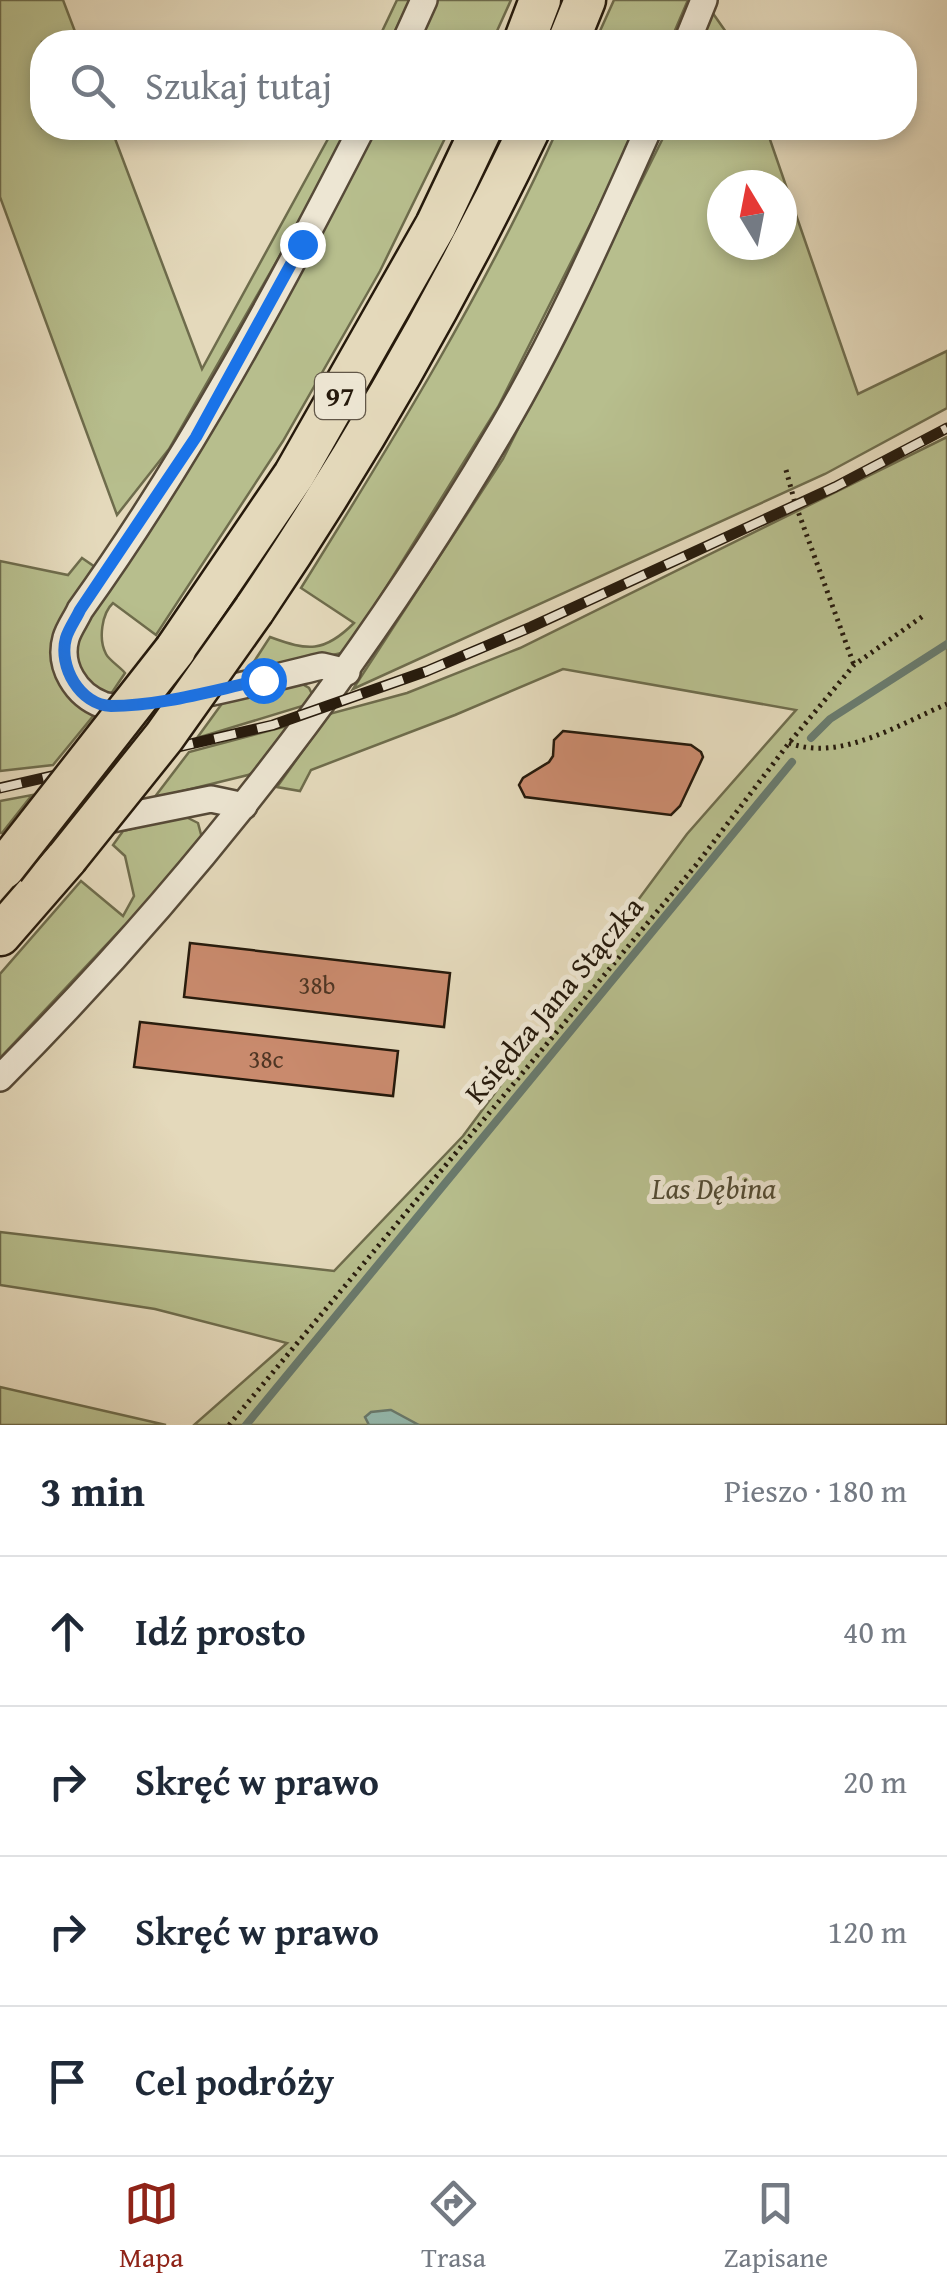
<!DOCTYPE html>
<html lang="pl">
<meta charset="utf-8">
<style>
:root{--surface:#fff;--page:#f6f6f7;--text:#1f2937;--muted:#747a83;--line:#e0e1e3;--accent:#8f2418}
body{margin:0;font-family:"Gentium Book Plus",serif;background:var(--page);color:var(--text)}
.compass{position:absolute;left:707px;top:170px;width:90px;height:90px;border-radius:50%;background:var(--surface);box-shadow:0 5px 15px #0003;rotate:350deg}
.stop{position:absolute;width:30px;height:30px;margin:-22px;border:8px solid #1a73e8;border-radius:50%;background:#fff}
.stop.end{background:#1a73e8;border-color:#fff;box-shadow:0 2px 10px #0008}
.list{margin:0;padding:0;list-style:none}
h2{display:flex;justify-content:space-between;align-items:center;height:130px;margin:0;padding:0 40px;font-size:42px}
h2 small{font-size:32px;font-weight:400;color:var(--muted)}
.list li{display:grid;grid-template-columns:65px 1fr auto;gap:30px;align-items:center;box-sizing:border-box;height:150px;padding:0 40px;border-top:2px solid var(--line)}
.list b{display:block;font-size:38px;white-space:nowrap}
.list em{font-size:32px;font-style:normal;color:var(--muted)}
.icon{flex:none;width:55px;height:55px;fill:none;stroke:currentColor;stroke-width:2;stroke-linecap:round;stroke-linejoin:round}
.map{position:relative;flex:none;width:947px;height:1425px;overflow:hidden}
.search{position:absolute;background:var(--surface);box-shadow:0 5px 15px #0003;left:30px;right:30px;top:30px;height:110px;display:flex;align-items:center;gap:25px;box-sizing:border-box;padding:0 35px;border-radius:40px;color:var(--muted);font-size:38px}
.sheet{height:730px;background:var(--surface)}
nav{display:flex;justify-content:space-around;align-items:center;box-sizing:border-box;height:140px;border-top:2px solid var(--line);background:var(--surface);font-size:28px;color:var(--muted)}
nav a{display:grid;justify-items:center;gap:5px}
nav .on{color:var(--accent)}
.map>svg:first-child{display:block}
</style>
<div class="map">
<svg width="947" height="1425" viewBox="0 0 947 1425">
<rect width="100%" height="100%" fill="#e4d9bb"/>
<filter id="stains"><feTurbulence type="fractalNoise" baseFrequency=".002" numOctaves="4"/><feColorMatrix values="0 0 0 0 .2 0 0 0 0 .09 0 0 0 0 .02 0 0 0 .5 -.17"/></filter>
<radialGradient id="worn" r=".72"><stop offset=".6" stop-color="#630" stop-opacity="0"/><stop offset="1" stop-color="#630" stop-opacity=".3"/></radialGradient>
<g fill="#b7be8d" stroke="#6e6c4c" stroke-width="2.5" fill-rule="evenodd">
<polygon points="0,0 63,0 79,42 42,42 42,128 111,128 202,369 334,128 348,128 317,191 169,449 117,515 0,197"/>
<polygon points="397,0 410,0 390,42 377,42"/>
<polygon points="431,0 511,0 492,42 410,42"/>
<polygon points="614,0 688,0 670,42 595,42"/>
<polygon points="712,12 733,42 701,42"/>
<path d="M369,128H450L380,271L283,441L156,635L113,603C102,613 98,639 106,654C109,660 120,667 125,673L109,697L90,688L70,652Z"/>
<path d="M558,128H634L611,183L498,407L346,652L246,674L270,637C308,651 324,653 354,623L301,588C394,439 486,289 558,128Z"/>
<path d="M668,128H766L858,394L947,351V408L825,474L353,689L503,459ZM722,185H782V245H722Z"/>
<polygon points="947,437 947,1425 194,1425 287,1343 155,1309 0,1285 0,1232 334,1271 463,1136 687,834 796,710 563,669 455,715 311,770 300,791 277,787 329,714 407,693 520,648"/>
<polygon points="82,558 95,567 74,604 75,701 94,715 53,765 0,771 0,561 68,575"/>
<polygon points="292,678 309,688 313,696 309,704 197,738 226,698"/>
<polygon points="291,725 264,767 248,775 154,798 189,752"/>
<polygon points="32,795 2,833 0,833 0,801"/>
<polygon points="184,816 198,823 203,842 134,926 124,926 0,1058 0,974 81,881 123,916 134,896 125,856 113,845 123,831"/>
<polygon points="0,1387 166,1425 0,1425"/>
</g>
<polygon fill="#95baae" stroke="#697a6d" stroke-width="2.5" points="390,1410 391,1410 419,1425 369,1425 365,1417 371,1412"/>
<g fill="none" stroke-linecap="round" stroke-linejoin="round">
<g stroke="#697a6d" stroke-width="8">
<polyline points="811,738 830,719 947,644"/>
<polyline points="246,1425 792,762"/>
</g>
</g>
<g fill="#c98a6d" stroke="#261a0c" stroke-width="2.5">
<polygon points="563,731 691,745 701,752 703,757 680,806 671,815 525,797 519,785 523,778 549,762 553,756 554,740"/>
<polygon points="190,943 450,973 444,1027 184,997"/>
<polygon points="140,1022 398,1051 393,1096 134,1067"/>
</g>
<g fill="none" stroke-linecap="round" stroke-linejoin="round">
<defs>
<g id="street">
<polyline points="405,42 424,0"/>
<polyline points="687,42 704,0"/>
<path d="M347,672L322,666C284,675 133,715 103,705C76,695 58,666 66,638C69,628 76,619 80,610C189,458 277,294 362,128"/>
<polyline points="28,836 211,799 244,806"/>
<path d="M0,1078C196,881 363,666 503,427C559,332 604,228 649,128"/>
</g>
<g id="primary">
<polyline points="524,42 540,0"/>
<polyline points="568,42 585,0"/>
<path d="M254,610C358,456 450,295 530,128"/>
<polyline points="175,650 294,475 436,225 482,128"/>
<polyline points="0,935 67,858"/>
</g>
</defs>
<use href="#street" stroke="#564a38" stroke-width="30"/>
<use href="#primary" stroke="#261a0c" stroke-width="45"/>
<g stroke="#261a0c" stroke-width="5" stroke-dasharray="2.5 5" stroke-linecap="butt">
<polyline points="786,470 795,503 854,665"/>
<path d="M789,743C841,762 899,724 947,704"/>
<polyline points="229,1425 696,865 789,743 854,665 923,616"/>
</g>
<use href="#street" stroke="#ede6d3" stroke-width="25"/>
<use href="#primary" stroke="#e4d9bb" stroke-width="40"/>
<defs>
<polyline id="rail" points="0,788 273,725 427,671 531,627 835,487 947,428"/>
</defs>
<use href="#rail" stroke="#261a0c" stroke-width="11"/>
<use href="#rail" stroke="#ede6d3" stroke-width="8" stroke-dasharray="22" stroke-linecap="butt"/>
<defs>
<g id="primary-bridge">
<polyline points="67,858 164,737 254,610"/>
<polyline points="4,868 175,650"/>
</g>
</defs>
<use href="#primary-bridge" stroke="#261a0c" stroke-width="45" stroke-linecap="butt"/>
<use href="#primary-bridge" stroke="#e4d9bb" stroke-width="40"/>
</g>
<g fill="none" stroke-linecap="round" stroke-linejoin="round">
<path stroke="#1a73e8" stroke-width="12" d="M263,680C214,690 162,706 111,706C80,705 58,666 66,638C69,628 76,619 80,610L196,437L302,244"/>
</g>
<g text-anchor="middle" stroke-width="10" stroke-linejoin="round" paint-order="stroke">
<g font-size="25" fill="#4f3624">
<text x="317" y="994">38b</text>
<text x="266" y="1068">38c</text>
</g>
<rect fill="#ede6d3" stroke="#625748" stroke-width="2.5" x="315" y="373" width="50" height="46" rx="8"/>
<g font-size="28" font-weight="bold" fill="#261a0c">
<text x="340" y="406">97</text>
</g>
<g font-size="30" fill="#261a0c" stroke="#ede6d3">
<text transform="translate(554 1000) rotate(-50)" y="10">Księdza Jana Stączka</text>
</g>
<g font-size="30" font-style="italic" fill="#524b33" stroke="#ede6d3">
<text x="714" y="1199">Las Dębina</text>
</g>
</g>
<rect width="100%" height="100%" filter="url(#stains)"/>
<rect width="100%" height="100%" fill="url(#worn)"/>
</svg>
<svg class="compass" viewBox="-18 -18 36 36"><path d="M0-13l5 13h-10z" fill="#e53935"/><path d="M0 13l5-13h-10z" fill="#747a83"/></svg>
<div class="stop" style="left:263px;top:680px"></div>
<div class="stop end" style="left:302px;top:244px"></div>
<div class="search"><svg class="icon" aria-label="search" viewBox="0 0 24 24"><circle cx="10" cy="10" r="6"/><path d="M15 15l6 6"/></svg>Szukaj tutaj</div>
</div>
<section class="sheet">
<h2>3 min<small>Pieszo · 180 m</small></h2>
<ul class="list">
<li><svg class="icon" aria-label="ahead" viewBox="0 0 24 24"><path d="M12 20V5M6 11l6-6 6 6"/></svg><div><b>Idź prosto</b></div><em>40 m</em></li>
<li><svg class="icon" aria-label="right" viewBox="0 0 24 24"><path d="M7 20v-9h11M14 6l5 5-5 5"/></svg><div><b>Skręć w prawo</b></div><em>20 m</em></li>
<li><svg class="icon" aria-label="right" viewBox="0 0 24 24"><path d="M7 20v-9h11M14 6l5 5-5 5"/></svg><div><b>Skręć w prawo</b></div><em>120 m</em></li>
<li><svg class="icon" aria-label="arrive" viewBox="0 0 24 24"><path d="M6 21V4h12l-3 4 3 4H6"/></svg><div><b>Cel podróży</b></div></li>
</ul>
</section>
<nav>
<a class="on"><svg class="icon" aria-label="map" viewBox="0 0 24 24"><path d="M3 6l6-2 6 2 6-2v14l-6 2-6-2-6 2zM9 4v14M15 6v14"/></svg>Mapa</a>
<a><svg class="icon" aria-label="directions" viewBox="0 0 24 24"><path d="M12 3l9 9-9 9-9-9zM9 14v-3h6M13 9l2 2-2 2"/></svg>Trasa</a>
<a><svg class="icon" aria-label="saved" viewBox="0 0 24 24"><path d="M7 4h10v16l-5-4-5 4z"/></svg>Zapisane</a>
</nav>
